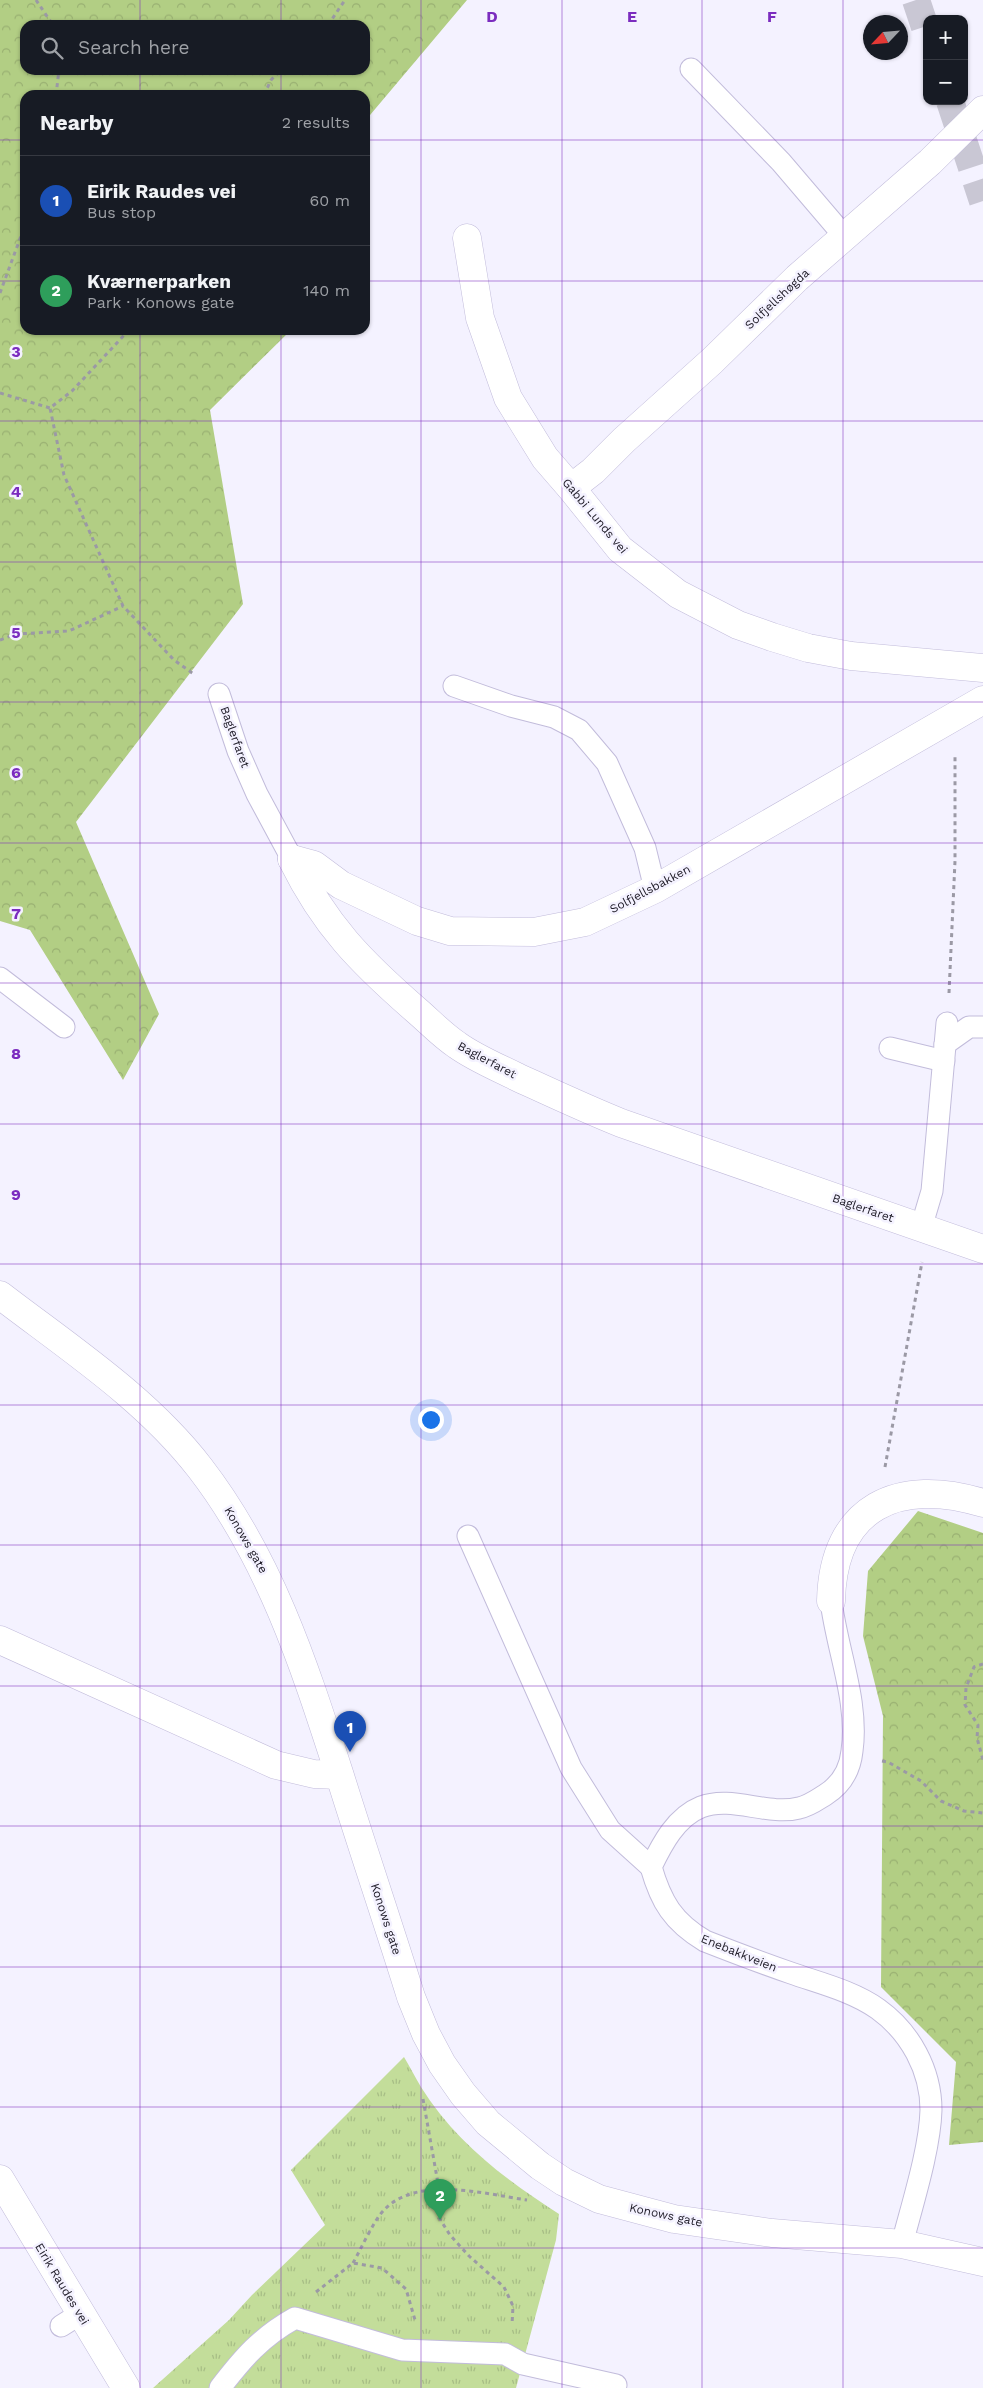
<!DOCTYPE html>
<meta charset="utf-8">
<style>
:root{--surface:#171b24;--page:#20242c;--text:#f1f3f6;--muted:#9ea1a6;--line:#363941;--accent:#1a73e8}
body{margin:0;font-family:"Work Sans",sans-serif;background:var(--page);color:var(--text)}
.controls{position:absolute;right:15px;top:15px;display:grid;overflow:hidden;border-radius:10px;box-shadow:0 1px 4px #0004}
.controls button{width:45px;height:45px;display:grid;place-items:center;padding:0;border:0;border-bottom:1px solid var(--line);background:var(--surface);color:var(--text);font:25px sans-serif}
.compass{position:absolute;left:863px;top:15px;width:45px;height:45px;border-radius:50%;background:var(--surface);box-shadow:0 1px 4px #0004;rotate:244deg}
.you{position:absolute;left:430px;top:1419px;width:18px;height:18px;margin:-12px;border:4px solid #fff;border-radius:50%;background:#1a73e8;box-shadow:0 0 0 8px #1a73e833}
.badge{display:grid;place-items:center;width:32px;height:32px;border-radius:50%;background:var(--accent);color:#fff;font-size:16px;font-weight:700}
.pin{position:absolute;translate:-50% -41px;filter:drop-shadow(0 1px 2px #0008)}
.pin::after{content:'';position:absolute;top:26px;width:18px;height:15px;background:inherit;clip-path:polygon(0 0,100% 0,50% 100%)}
.list{margin:0;padding:0;list-style:none}
h2{display:flex;justify-content:space-between;align-items:center;height:65px;margin:0;padding:0 20px;font-size:21px}
h2 small{font-size:16px;font-weight:400;color:var(--muted)}
.list li{display:grid;grid-template-columns:32px 1fr auto;gap:15px;align-items:center;box-sizing:border-box;height:90px;padding:0 20px;border-top:1px solid var(--line)}
.list b{display:block;font-size:19px;white-space:nowrap}
.list p{margin:0;font-size:16px;white-space:nowrap;color:var(--muted)}
.list em{font-size:16px;font-style:normal;color:var(--muted)}
.icon{flex:none;width:28px;height:28px;fill:none;stroke:currentColor;stroke-width:2;stroke-linecap:round;stroke-linejoin:round}
.map{position:relative;flex:none;width:983px;height:2388px;overflow:hidden}
.search{position:absolute;background:var(--surface);box-shadow:0 1px 4px #0004;left:20px;top:20px;width:350px;height:55px;display:flex;align-items:center;gap:12px;box-sizing:border-box;padding:0 18px;border-radius:15px;color:var(--muted);font-size:19px}
.panel{position:absolute;background:var(--surface);box-shadow:0 1px 4px #0004;left:20px;top:90px;width:350px;height:245px;border-radius:15px}
.map>svg:first-child{display:block}
</style>
<div class="map">
<svg width="983" height="2388" viewBox="0 0 983 2388">
<defs>
<pattern id="forest-crowns" width="20" height="18" patternUnits="userSpaceOnUse" patternTransform="scale(1.25)"><rect width="20" height="18" fill="#b2ce84"/><path d="M2 6a3 3 0 1 1 6 0M12 15a3 3 0 1 1 6 0" fill="none" stroke="#99b072"/></pattern>
<pattern id="park-tufts" width="24" height="20" patternUnits="userSpaceOnUse" patternTransform="scale(1.25)"><rect width="24" height="20" fill="#c3dd9a"/><path d="M3 7l-1-3M5 7V3M7 7l1-3M15 17l-1-3M17 17v-4M19 17l1-3" fill="none" stroke="#a7bd85"/></pattern>
</defs>
<rect width="100%" height="100%" fill="#f4f2ff"/>
<g fill="url(#forest-crowns)" fill-rule="evenodd">
<path d="M0,0H467L365,121V95H25V330H291L210,410L243,604L76,822L159,1014L123,1080L30,930L0,921ZM25,25H365V70H25Z"/>
<polygon points="918,1511 983,1533 983,2142 949,2145 956,2062 881,1987 883,1716 863,1636 868,1571"/>
</g>
<path fill="url(#park-tufts)" d="M404,2057C410,2067 415,2077 421,2087C455,2142 506,2180 559,2214L556,2240L516,2388H153L229,2320L252,2295L325,2225L291,2170Z"/>
<g fill="none" stroke-linecap="round" stroke-linejoin="round">
<g stroke="#c9c7d4" stroke-width="28" stroke-dasharray="28 14" stroke-linecap="butt">
<polyline points="916,0 927,33"/>
<polyline points="950,101 983,201"/>
</g>
<defs>
<g id="lane">
<polyline points="691,69 781,162 845,237"/>
<polyline points="454,686 511,706 554,717 579,730 607,763 645,848 655,889"/>
<polyline points="219,694 238,751 257,794 292,859"/>
<polyline points="0,978 64,1027"/>
<polyline points="945,1044 969,1027 983,1027"/>
<polyline points="890,1048 944,1061"/>
<polyline points="921,1228 932,1191 947,1023"/>
<polyline points="468,1536 571,1768 610,1830 651,1867"/>
<path d="M831,1601C837,1650 859,1702 852,1751C850,1770 841,1785 825,1795C817,1800 809,1806 799,1808C767,1816 732,1795 701,1807C676,1817 662,1844 651,1867C661,1902 673,1922 705,1941C733,1952 762,1963 791,1973C819,1983 853,1991 878,2009C910,2032 931,2070 931,2110C930,2149 912,2205 902,2244"/>
<polyline points="61,2326 80,2314"/>
<path d="M220,2388C243,2358 261,2337 295,2318L402,2350L505,2354L523,2364L616,2385"/>
</g>
<g id="street">
<polyline points="467,238 480,318 508,398 545,458 571,488 620,549 678,594 738,625 772,637 808,648 851,656 983,668"/>
<polyline points="571,488 593,471 624,440 712,361 797,278 930,162 983,110"/>
<path d="M292,859C325,926 361,962 416,1010C430,1022 442,1035 457,1045C475,1058 497,1067 517,1077C552,1093 586,1109 621,1123L983,1249"/>
<polyline points="292,859 314,865 341,885 417,921 450,931 534,932 585,922 655,889 983,700"/>
<path d="M831,1601C833,1506 899,1477 983,1503"/>
<polyline points="0,1640 276,1765 314,1774 339,1775"/>
<polyline points="0,2179 126,2388"/>
</g>
<path id="secondary" d="M0,1295C69,1348 146,1398 200,1468C271,1560 305,1668 340,1776C363,1850 388,1923 411,1997L426,2034L442,2064L463,2094L488,2123L540,2166L564,2182L599,2199L674,2219L772,2233L902,2244L983,2262"/>
</defs>
<use href="#lane" stroke="#c2bcdb" stroke-width="23"/>
<use href="#street" stroke="#c2bcdb" stroke-width="29"/>
<use href="#secondary" stroke="#c2bcdb" stroke-width="29"/>
<g stroke="#9b99a5" stroke-width="3" stroke-dasharray="4 4" stroke-linecap="butt">
<polyline points="36,0 53,25"/>
<polyline points="328,25 345,0"/>
<polyline points="56,95 59,70"/>
<polyline points="264,95 271,80 281,70"/>
<polyline points="0,293 25,225"/>
<polyline points="129,330 72,391 50,408 64,475 123,606 174,660 195,675"/>
<polyline points="0,393 50,408"/>
<polyline points="0,640 16,634 69,631 123,606"/>
<polyline points="949,993 955,861 955,756"/>
<polyline points="885,1467 922,1262"/>
<polyline points="983,1664 974,1667 966,1688 965,1705 978,1725 977,1738 983,1760"/>
<polyline points="882,1761 888,1762 921,1781 941,1801 964,1811 983,1813"/>
<polyline points="423,2099 439,2189 438,2216 450,2235 469,2256 504,2287 513,2306 512,2325"/>
<path d="M353,2263C361,2249 374,2220 384,2210C417,2175 485,2194 527,2200"/>
<polyline points="316,2292 353,2263 382,2268 406,2289 415,2320"/>
</g>
<use href="#lane" stroke="#fff" stroke-width="21"/>
<use href="#street" stroke="#fff" stroke-width="28"/>
<use href="#secondary" stroke="#fff" stroke-width="28"/>
</g>
<path fill="none" stroke="#7b2cbf" stroke-width="1" stroke-opacity="0.55" d="M140,0V25M281,0V25M421,0V2388M562,0V2388M702,0V2388M843,0V2388M140,70V95M281,70V95M0,140H25M365,140H983M0,281H25M365,281H983M140,330V2388M281,330V2388M0,421H983M0,562H983M0,702H983M0,843H983M0,983H983M0,1124H983M0,1264H983M0,1405H983M0,1545H983M0,1686H983M0,1826H983M0,1967H983M0,2107H983M0,2248H983"/>
<g text-anchor="middle" stroke-width="5" stroke-linejoin="round" paint-order="stroke">
<g font-size="12" fill="#1e1b27" stroke="#f4f2ff">
<text transform="translate(777 299) rotate(-43)" y="4">Solfjellshøgda</text>
<text transform="translate(595 516) rotate(50)" y="4">Gabbi Lunds vei</text>
<text transform="translate(235 737) rotate(70)" y="4">Baglerfaret</text>
<text transform="translate(650 889) rotate(-28)" y="4">Solfjellsbakken</text>
<text transform="translate(487 1060) rotate(28)" y="4">Baglerfaret</text>
<text transform="translate(863 1208) rotate(19)" y="4">Baglerfaret</text>
<text transform="translate(246 1540) rotate(60)" y="4">Konows gate</text>
<text transform="translate(386 1919) rotate(72)" y="4">Konows gate</text>
<text transform="translate(739 1953) rotate(22)" y="4">Enebakkveien</text>
<text transform="translate(666 2215) rotate(12)" y="4">Konows gate</text>
<text transform="translate(62 2284) rotate(59)" y="4">Eirik Raudes vei</text>
</g>
</g>
<g font-size="16" text-anchor="middle" font-weight="bold" fill="#7b2cbf" stroke="#f4f2ff" stroke-width="5" stroke-linejoin="round" paint-order="stroke">
<text x="492" y="22">D</text>
<text x="632" y="22">E</text>
<text x="772" y="22">F</text>
<text x="16" y="357">3</text>
<text x="16" y="497">4</text>
<text x="16" y="638">5</text>
<text x="16" y="778">6</text>
<text x="16" y="919">7</text>
<text x="16" y="1059">8</text>
<text x="16" y="1200">9</text>
</g>
</svg>
<div class="controls">
<button>+</button>
<button>−</button>
</div>
<svg class="compass" viewBox="-18 -18 36 36"><path d="M0-13l5 13h-10z" fill="#e53935"/><path d="M0 13l5-13h-10z" fill="#9ea1a6"/></svg>
<div class="you"></div>
<div class="pin badge" style="left:350px;top:1752px;background:#1a4fb4">1</div>
<div class="pin badge" style="left:440px;top:2220px;background:#2e9e5b">2</div>
<div class="search"><svg class="icon" aria-label="search" viewBox="0 0 24 24"><circle cx="10" cy="10" r="6"/><path d="M15 15l6 6"/></svg>Search here</div>
<section class="panel">
<h2>Nearby<small>2 results</small></h2>
<ul class="list">
<li><span class="badge" style="background:#1a4fb4">1</span><div><b>Eirik Raudes vei</b><p>Bus stop</p></div><em>60 m</em></li>
<li><span class="badge" style="background:#2e9e5b">2</span><div><b>Kværnerparken</b><p>Park · Konows gate</p></div><em>140 m</em></li>
</ul>
</section>
</div>
